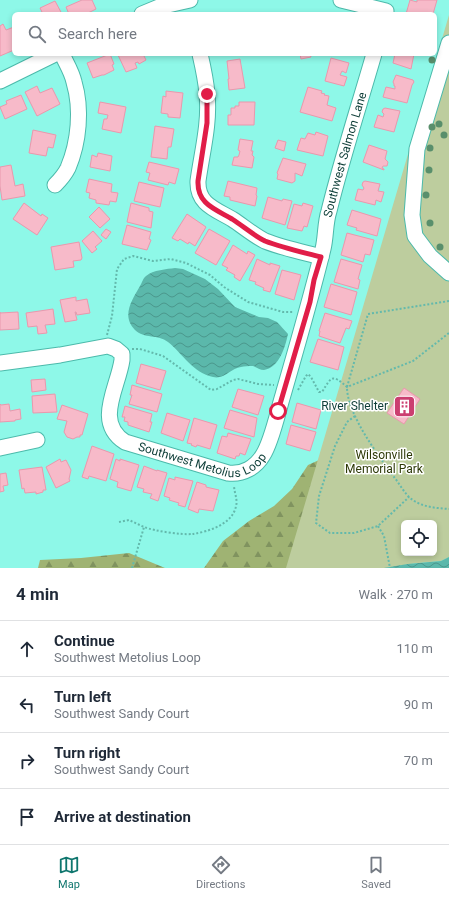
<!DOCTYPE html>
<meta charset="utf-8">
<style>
:root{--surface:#fff;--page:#f6f6f7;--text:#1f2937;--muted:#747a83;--line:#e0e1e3;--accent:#0f766e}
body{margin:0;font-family:Roboto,sans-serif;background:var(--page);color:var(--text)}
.controls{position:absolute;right:12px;bottom:12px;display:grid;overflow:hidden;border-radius:6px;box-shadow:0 2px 6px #0003}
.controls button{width:36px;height:36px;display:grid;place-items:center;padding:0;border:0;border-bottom:1px solid var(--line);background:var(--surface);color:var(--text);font:20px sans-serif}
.stop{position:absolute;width:12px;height:12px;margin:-9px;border:3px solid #e11d48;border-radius:50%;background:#fff}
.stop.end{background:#e11d48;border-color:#fff;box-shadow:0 1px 4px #0008}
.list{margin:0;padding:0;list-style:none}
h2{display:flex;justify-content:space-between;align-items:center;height:52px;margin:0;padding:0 16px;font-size:17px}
h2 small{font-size:13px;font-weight:400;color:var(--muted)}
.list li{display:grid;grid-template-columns:26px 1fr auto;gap:12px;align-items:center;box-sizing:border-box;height:56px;padding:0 16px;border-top:1px solid var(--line)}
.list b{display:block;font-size:15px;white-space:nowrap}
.list p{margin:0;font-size:13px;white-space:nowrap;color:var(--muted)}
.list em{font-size:13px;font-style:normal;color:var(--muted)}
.icon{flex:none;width:22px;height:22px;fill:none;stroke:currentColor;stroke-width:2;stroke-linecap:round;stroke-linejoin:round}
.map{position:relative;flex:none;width:449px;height:568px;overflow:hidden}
.search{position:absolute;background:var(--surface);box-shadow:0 2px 6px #0003;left:12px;right:12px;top:12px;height:44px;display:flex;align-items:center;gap:10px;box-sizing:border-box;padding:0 14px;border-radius:6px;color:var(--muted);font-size:15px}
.sheet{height:276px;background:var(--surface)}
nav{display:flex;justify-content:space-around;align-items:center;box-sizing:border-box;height:56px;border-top:1px solid var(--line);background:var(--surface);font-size:11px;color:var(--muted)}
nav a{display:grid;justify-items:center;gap:2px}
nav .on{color:var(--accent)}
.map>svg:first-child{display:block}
</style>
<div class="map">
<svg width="449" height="568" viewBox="0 0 449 568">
<defs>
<pattern id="forest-firs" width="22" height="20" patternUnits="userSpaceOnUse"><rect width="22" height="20" fill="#9fb373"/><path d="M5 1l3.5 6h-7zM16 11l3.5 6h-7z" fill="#80935f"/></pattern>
<pattern id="water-waves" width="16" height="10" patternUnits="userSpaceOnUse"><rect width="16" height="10" fill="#5bb8ab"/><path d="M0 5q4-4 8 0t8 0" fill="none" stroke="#4a978c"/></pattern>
</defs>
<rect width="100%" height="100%" fill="#8ef8e8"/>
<g fill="url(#forest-firs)" fill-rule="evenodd">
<path d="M418,428L449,557L384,568H204L223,541L249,521L274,506L292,489L308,465L328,456ZM404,523H434V553H404Z"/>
<polygon points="129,553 165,568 38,568 40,560 81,558"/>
</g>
<path fill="#bdcd9e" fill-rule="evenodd" d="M449,15V557L441,561L408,564L384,568H286ZM404,523H434V553H404Z"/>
<g fill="url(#water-waves)">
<path d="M175,268L183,269L205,279L218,289L235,307L259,317L268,318L277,322L288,334C285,347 280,367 264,370C260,370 256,367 253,366C249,366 244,366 241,367C231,368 224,380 213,377C193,373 183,354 168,342C158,334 144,339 135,330C121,316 132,300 140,286C142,283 143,278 146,276C153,270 167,269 175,268Z"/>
<polygon points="449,557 449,568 384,568 408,564 441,561"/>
</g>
<g fill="#f7bac9" stroke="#ea98ad">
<polygon points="82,0 92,0 96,9 86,14 69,14 66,7"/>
<polygon points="410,0 417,2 417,0 437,0 433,14 406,14"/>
<polygon points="55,1 62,14 37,14 42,12 40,8"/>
<polygon points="3,24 6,30 14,27 14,45 13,45 14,50 0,56 0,26"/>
<polygon points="110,54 114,64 112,65 114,70 104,75 102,75 93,78 87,63"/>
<polygon points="120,54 143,54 146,60 139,64 138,62 135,63 137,68 126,72 118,55"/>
<polygon points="300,54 310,54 311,57 301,59"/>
<polygon points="395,54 414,54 411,69 393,63"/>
<polygon points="331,58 349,63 346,73 342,71 340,75 347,77 344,86 325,81"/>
<polygon points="240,59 245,88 229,90 228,79 229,79 227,61"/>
<polygon points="396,75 413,80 414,82 412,85 407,103 383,97 386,87 395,89 395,86 394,86 394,84 393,82"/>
<polygon points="37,86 40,93 52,88 60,104 37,116 25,92"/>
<polygon points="308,87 322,91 321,93 325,94 324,95 329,96 327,105 336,108 332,121 300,112"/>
<polygon points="166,91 183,93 180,118 168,117 168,114 161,113 163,96 166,97"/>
<polygon points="21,95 27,109 5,119 0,107 7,104 6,101"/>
<polygon points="100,102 126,107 121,133 102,129 104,119 107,119 108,115 98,113"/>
<polygon points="239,102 255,102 254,125 228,125 228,115 231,115 231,108 235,108 235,106 239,106"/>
<polygon points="385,108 400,111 394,132 374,127 378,115 383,117 384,114 382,112 383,109"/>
<polygon points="155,126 174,129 171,147 168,147 167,159 151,157"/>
<polygon points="33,130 56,135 53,148 48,147 46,156 29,153"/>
<polygon points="316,132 328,136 323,156 297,150 301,138 305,139 308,133 315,135"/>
<polygon points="240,139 253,141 251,151 253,151 252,155 254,157 252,168 232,165 234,157 238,157 239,155 240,151 238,150"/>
<polygon points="278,140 286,142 284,151 275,148"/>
<polygon points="369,145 387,151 385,159 388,162 387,166 383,166 382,168 384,169 384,170 363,162"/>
<polygon points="98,153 112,156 110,171 90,167 92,155 97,157"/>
<polygon points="283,158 306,164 302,176 295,173 295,181 292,183 277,179 278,174 277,173"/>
<polygon points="149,162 179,169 175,184 169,182 168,185 148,180 150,173 146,172"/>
<polygon points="11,165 15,186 23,184 25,196 2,200 0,186 0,167"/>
<polygon points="89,179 112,184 111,192 118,193 116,202 110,201 109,205 96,203 96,200 89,198 90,193 86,192"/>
<polygon points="228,181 257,188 256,195 257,196 255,206 230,200 230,197 224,196"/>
<polygon points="365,181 380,184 378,191 384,192 381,202 376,200 375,205 355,200 358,189 363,190 364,188 362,185 363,182"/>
<polygon points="139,182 164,188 160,207 134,201"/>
<polygon points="268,197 282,201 283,199 292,201 285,225 262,218"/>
<polygon points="24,203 41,216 42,214 48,218 37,235 13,219"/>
<polygon points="131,203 149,208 149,211 153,212 151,228 127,222"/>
<polygon points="303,203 313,206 307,227 304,226 302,231 287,228 294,204 302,206"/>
<polygon points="99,207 110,219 100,228 89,217"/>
<polygon points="352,210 381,219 377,236 356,230 357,228 347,225"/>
<polygon points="187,214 206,227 195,246 189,242 188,244 180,239 178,241 172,238"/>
<polygon points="127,225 151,232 149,239 151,240 147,250 122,244"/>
<polygon points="106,229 111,232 106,239 101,235"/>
<polygon points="209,229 230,241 216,265 195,253"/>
<polygon points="93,231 102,241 95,247 97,249 92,253 82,241"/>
<polygon points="347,233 374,240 370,255 365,254 363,262 341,255"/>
<polygon points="79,242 82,258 81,260 73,261 74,267 55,270 51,247"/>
<polygon points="233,245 247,254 248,251 255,255 240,281 234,277 235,275 226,270 228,268 222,265"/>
<polygon points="257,259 270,265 270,263 280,266 270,292 263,290 264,288 255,284 256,282 249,280"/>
<polygon points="341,259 362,265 358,279 360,280 358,289 334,282"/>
<polygon points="282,270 301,275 294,300 275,294"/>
<polygon points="331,284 357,292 351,315 324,307"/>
<polygon points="76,297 76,301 87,299 90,313 77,315 76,312 75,312 77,320 65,322 60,300"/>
<polygon points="53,309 55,324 45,325 47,333 38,334 37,326 28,327 26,313"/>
<polygon points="0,312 0,313 18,312 19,329 0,330"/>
<polygon points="325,313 352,321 349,329 346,328 340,343 319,336 320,331 319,331"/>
<polygon points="318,339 344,347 338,370 310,362"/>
<polygon points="141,364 166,371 160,390 136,383"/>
<polygon points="45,379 46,390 32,392 31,380"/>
<polygon points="132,385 162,394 157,412 129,404 132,395 130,395"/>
<polygon points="404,388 420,399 404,424 387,413"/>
<polygon points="238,389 264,396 258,415 232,407"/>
<polygon points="55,394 57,412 33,413 32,396"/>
<polygon points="297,403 321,410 316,429 292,422"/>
<polygon points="0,404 1,405 9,404 10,411 20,409 21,419 15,420 15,421 0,422"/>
<polygon points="62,405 88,414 82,435 80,435 80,437 77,437 73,439 67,437 64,432 67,421 57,419"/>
<polygon points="125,406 152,414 150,422 152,422 149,432 128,425 128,422 124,421 125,417 122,417"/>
<polygon points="230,410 257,418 254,437 224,428"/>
<polygon points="167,413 190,420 183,441 161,433"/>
<polygon points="194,418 217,425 210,449 197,445 196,447 191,445 192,444 187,443"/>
<polygon points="291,425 316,432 310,451 286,444"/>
<polygon points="228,433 251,439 245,455 240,453 239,456 236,456 235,459 217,453 222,436 227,437"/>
<polygon points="92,446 114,454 106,481 89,476 88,479 82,477"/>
<polygon points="60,459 61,462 66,460 71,470 69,479 70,481 56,488 46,467"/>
<polygon points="116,459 120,461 120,459 139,465 131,491 117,487 118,482 110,479"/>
<polygon points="144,466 157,471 157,470 167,473 158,501 150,498 152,494 143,492 144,489 137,487"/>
<polygon points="42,467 46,490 43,490 43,492 36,494 36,492 25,493 24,488 22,489 19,470"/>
<polygon points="6,473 8,485 3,486 4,491 0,492 0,474"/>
<polygon points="175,477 193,481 185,507 178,505 179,503 169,500 170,498 164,496 169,478 175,480"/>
<polygon points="197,482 206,485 206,487 219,490 213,511 199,509 198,513 188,509"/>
</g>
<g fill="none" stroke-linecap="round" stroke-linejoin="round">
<defs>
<g id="minor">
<polyline points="341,0 386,11"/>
<polyline points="142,14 159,7 190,0"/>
<polyline points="449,43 417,149 412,215 415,236 430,256 449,273"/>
<path d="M200,54C203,67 206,81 207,94C210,123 202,152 198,181C197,204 215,209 232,219C243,226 253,235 265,241C283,248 302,252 321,257"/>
<polyline points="0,81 55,54"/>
<path d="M55,185C60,180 65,174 68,168C79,142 82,109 74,82C72,72 66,63 62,54"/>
<path id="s1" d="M0,363L60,355L108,346L116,349L122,354V360C118,388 94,422 125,442L228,473C243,475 256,467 263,455C272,441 278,411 283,395C297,346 311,298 323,249C326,237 325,223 329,211C342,158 359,106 374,54"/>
<polyline points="0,448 37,440"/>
</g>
</defs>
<use href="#minor" stroke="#4cbaab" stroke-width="17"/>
<g stroke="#63b9ac" stroke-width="2" stroke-dasharray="2 2" stroke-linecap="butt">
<path d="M449,301L368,314L347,387C347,414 378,455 394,477C399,483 403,491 409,497C420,507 435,508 449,509"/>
<polyline points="107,335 112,316 117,269 124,259 133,256 153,261 171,259 186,263 210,275 224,287 248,302 283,312 293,312"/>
<polyline points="132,349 140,349 163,356 211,390 217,389 233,380 238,379 258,384 274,385"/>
<path d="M298,390L306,376L308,374L311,377L319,392H322C332,376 332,374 347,387L413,361L449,333"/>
<polyline points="355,416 347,422 335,446 319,496 316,523 330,533 354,533 378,526 409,497"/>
<polyline points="119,522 129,520 144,527"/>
<polyline points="378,526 384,536 390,568"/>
<path d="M132,568L144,527C154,531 182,535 192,534C208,532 233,524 236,506C238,500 234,492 234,485"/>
</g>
<use href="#minor" stroke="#fff" stroke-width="15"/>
</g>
<g fill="#598f6c">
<circle cx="432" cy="60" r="3.5"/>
<circle cx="439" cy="124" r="3.5"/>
<circle cx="432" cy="127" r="3.5"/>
<circle cx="444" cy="135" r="3.5"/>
<circle cx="430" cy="148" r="3.5"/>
<circle cx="429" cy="170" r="3.5"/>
<circle cx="426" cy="195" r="3.5"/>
<circle cx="430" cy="223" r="3.5"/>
<circle cx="440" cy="247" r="3.5"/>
</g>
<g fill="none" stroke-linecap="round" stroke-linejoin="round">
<path stroke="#e11d48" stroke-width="5" d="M207,94V123L198,181C197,204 215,209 232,219C243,226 253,235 265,241C283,248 302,252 321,257L314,280L310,302L278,411"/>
</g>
<defs>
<symbol id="building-square" viewBox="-11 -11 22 22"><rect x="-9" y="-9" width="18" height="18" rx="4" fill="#cb3e70" stroke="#fff"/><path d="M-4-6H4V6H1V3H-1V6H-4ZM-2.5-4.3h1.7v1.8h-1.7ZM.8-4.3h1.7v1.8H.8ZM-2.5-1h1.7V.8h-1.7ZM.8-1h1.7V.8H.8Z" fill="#fff"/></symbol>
</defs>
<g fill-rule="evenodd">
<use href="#building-square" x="392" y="394" width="25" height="25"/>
</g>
<g text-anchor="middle" stroke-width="3" stroke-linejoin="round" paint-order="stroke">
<g font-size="12" fill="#0e3e38" stroke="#fff">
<text dy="4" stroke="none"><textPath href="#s1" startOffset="682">Southwest Salmon Lane</textPath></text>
<text dy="4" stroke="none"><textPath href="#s1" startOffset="303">Southwest Metolius Loop</textPath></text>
</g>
<g font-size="12" fill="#0e3e38" stroke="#fff" text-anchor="end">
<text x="388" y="410">River Shelter</text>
</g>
<g font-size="12" fill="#2d3907" stroke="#fff">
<text x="384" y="459">Wilsonville<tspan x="384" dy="14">Memorial Park</tspan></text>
</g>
</g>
</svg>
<div class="controls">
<button><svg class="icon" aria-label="locate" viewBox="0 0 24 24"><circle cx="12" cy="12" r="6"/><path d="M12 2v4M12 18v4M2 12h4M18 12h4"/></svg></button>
</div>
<div class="stop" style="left:278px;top:411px"></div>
<div class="stop end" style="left:207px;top:94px"></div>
<div class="search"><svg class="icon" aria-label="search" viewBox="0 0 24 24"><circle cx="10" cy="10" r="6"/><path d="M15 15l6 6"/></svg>Search here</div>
</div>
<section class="sheet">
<h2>4 min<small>Walk · 270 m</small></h2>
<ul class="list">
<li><svg class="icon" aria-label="ahead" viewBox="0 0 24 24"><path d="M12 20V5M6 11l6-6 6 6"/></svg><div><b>Continue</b><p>Southwest Metolius Loop</p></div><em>110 m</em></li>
<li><svg class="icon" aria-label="left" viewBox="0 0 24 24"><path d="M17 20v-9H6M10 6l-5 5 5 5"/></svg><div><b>Turn left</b><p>Southwest Sandy Court</p></div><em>90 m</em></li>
<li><svg class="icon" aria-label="right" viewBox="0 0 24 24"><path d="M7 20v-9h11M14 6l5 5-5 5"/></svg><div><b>Turn right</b><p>Southwest Sandy Court</p></div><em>70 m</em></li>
<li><svg class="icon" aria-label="arrive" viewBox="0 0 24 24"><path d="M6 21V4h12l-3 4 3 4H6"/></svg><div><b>Arrive at destination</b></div></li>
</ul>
</section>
<nav>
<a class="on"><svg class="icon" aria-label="map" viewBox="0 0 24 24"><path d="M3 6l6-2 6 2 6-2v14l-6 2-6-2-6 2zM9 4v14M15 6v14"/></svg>Map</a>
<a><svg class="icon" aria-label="directions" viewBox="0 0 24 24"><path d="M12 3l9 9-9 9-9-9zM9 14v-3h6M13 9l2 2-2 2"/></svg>Directions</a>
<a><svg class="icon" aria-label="saved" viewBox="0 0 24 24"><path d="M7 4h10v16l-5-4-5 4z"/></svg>Saved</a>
</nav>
